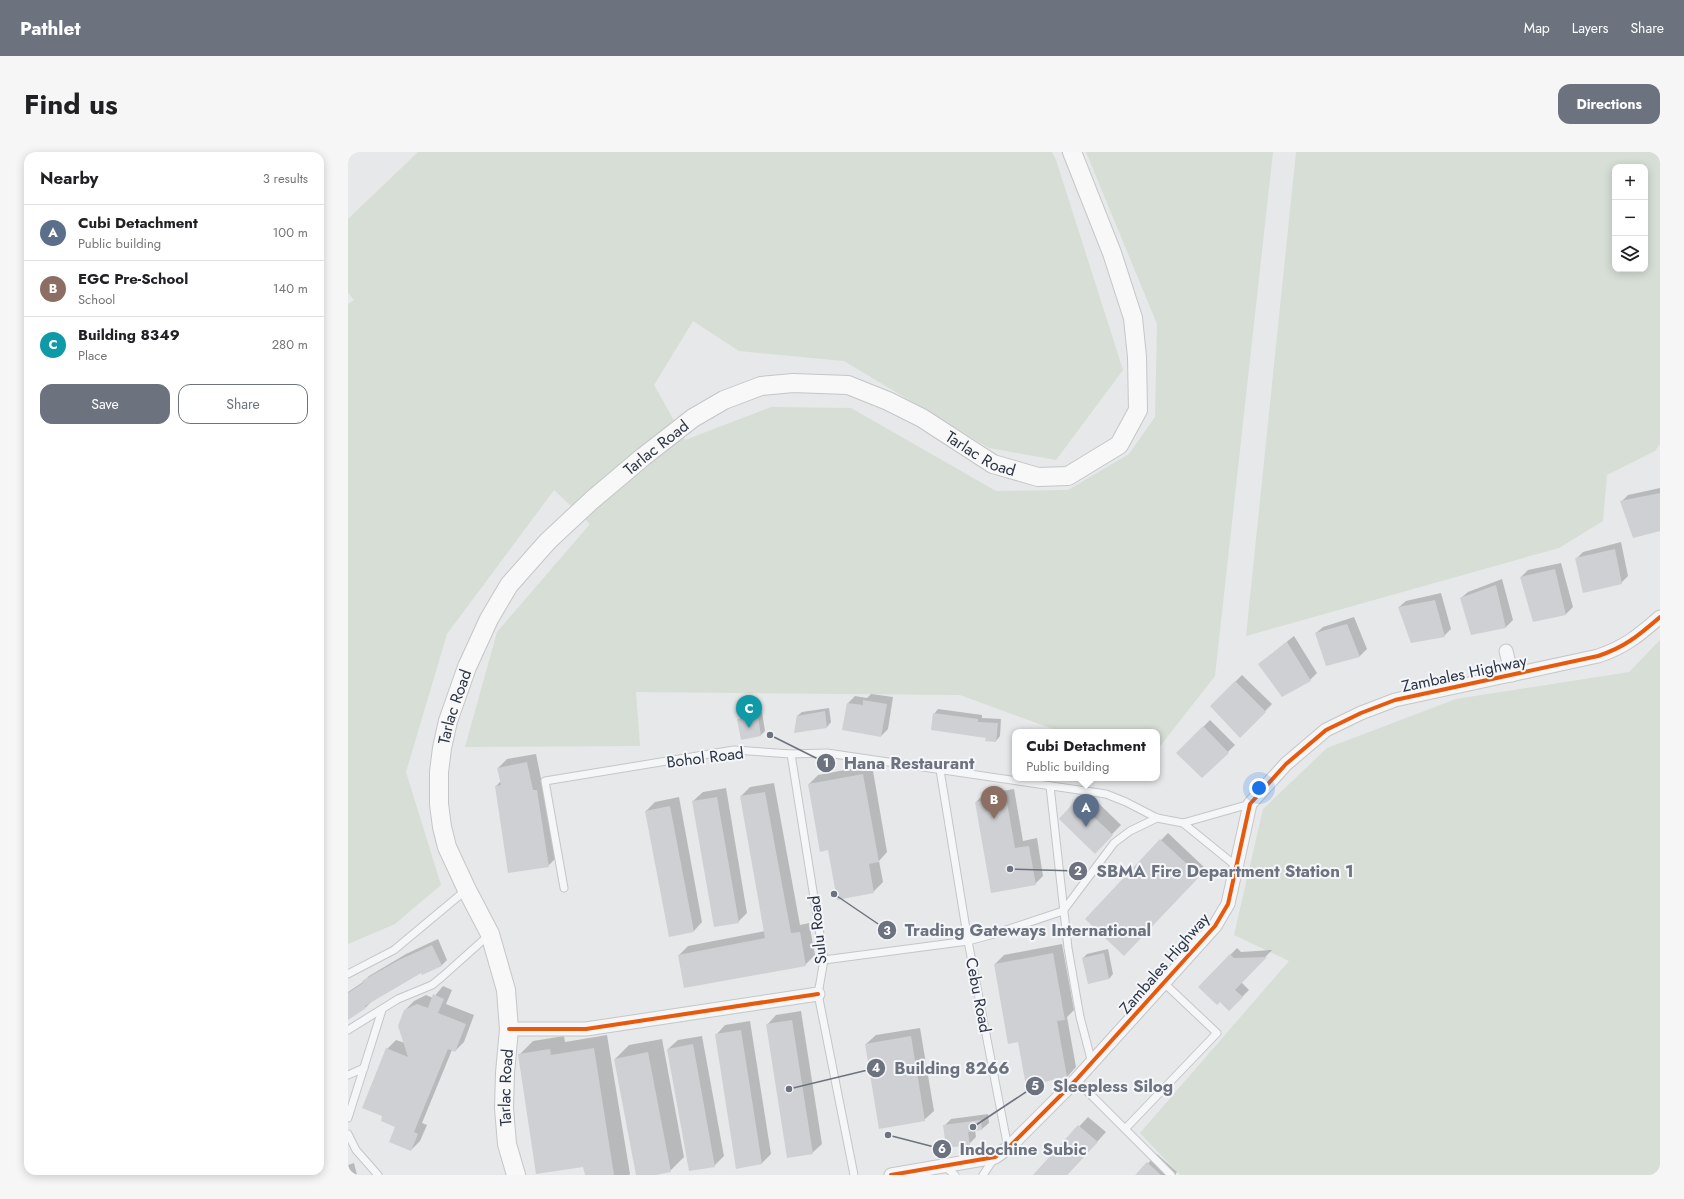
<!DOCTYPE html>
<meta charset="utf-8">
<style>
:root{--surface:#fff;--page:#f6f6f6;--text:#202124;--muted:#757577;--line:#e0e0e0;--accent:#6c737f}
body{margin:0;font-family:Jost,sans-serif;background:var(--page);color:var(--text)}
.controls{position:absolute;right:12px;top:12px;display:grid;overflow:hidden;border-radius:8px;box-shadow:0 2px 10px #0003}
.controls button{width:36px;height:36px;display:grid;place-items:center;padding:0;border:0;border-bottom:1px solid var(--line);background:var(--surface);color:var(--text);font:20px sans-serif}
.you{position:absolute;left:911px;top:636px;width:14px;height:14px;margin:-10px;border:3px solid #fff;border-radius:50%;background:#1a73e8;box-shadow:0 0 0 6px #1a73e833}
.badge{display:grid;place-items:center;width:26px;height:26px;border-radius:50%;background:var(--accent);color:#fff;font-size:13px;font-weight:700}
.pin{position:absolute;translate:-50% -33px;filter:drop-shadow(0 1px 2px #0008)}
.pin::after{content:'';position:absolute;top:21px;width:14px;height:12px;background:inherit;clip-path:polygon(0 0,100% 0,50% 100%)}
.popup{position:absolute;left:664px;top:577px;width:148px;height:52px;box-sizing:border-box;display:grid;place-content:center;border-radius:8px;background:var(--surface);filter:drop-shadow(0 1px 3px #0005);font-size:13px;white-space:nowrap;color:var(--muted)}
.popup b{font-size:15px;color:var(--text)}
.popup::after{content:'';position:absolute;left:50%;top:100%;margin-left:-8px;border:8px solid transparent;border-top-color:var(--surface)}
.list{margin:0;padding:0;list-style:none}
h2{display:flex;justify-content:space-between;align-items:center;height:52px;margin:0;padding:0 16px;font-size:17px}
h2 small{font-size:13px;font-weight:400;color:var(--muted)}
.list li{display:grid;grid-template-columns:26px 1fr auto;gap:12px;align-items:center;box-sizing:border-box;height:56px;padding:0 16px;border-top:1px solid var(--line)}
.list b{display:block;font-size:15px;white-space:nowrap}
.list p{margin:0;font-size:13px;white-space:nowrap;color:var(--muted)}
.list em{font-size:13px;font-style:normal;color:var(--muted)}
.actions{display:flex;gap:8px;padding:12px 16px}
.actions a{flex:1;padding:9px 0;border:1px solid var(--accent);border-radius:12px;text-align:center;font-size:14px;color:var(--accent)}
.actions .main{background:var(--accent);color:#fff}
.icon{flex:none;width:22px;height:22px;fill:none;stroke:currentColor;stroke-width:2;stroke-linecap:round;stroke-linejoin:round}
.map{position:relative;flex:none;width:1312px;height:1023px;overflow:hidden;border-radius:12px}
header{display:flex;align-items:center;gap:24px;box-sizing:border-box;height:56px;padding:0 20px;background:var(--accent);color:#fff}
header strong{font-size:19px}
nav{display:flex;gap:22px;margin-inline-start:auto;font-size:14px}
.intro{display:flex;align-items:center;justify-content:space-between;box-sizing:border-box;height:96px;padding:0 24px}
h1{margin:0;font-size:28px}
.button{padding:10px 18px;border-radius:12px;background:var(--accent);color:#fff;font-size:14px;font-weight:700}
main{display:flex;gap:24px;padding:0 24px}
aside{flex:1;background:var(--surface);border-radius:12px;box-shadow:0 2px 10px #0003}
.map>svg:first-child{display:block}
</style>
<header>
<strong>Pathlet</strong>
<nav><a>Map</a><a>Layers</a><a>Share</a></nav>
</header>
<div class="intro"><h1>Find us</h1><a class="button">Directions</a></div>
<main>
<aside>
<h2>Nearby<small>3 results</small></h2>
<ul class="list">
<li><span class="badge" style="background:#5c6f8a">A</span><div><b>Cubi Detachment</b><p>Public building</p></div><em>100 m</em></li>
<li><span class="badge" style="background:#8d6e63">B</span><div><b>EGC Pre-School</b><p>School</p></div><em>140 m</em></li>
<li><span class="badge" style="background:#0f9aa8">C</span><div><b>Building 8349</b><p>Place</p></div><em>280 m</em></li>
</ul>
<div class="actions"><a class="main">Save</a><a>Share</a></div>
</aside>
<div class="map">
<svg width="1312" height="1023" viewBox="0 0 1312 1023">
<rect width="100%" height="100%" fill="#e6e8ea"/>
<g fill="#d6ded6" fill-rule="evenodd">
<polygon points="70,0 704,0 708,8 775,218 708,308 641,296 496,209 391,199 345,169 306,233 337,288 423,255 503,256 648,339 720,338 781,302 807,265 809,172 738,0 925,0 867,524 809,598 809,580 713,580 612,543 288,540 292,594 117,595 149,480 242,372 206,338 99,482 58,620 93,733 47,772 0,792 0,152 6,148 0,141 0,67"/>
<path d="M948,0H1312V292L1307,299L1259,323L1255,369L1211,396L898,484ZM1267,15H1297V117H1267Z"/>
<polygon points="1312,488 1312,1023 832,1023 792,981 941,809 886,783 915,657 979,596 1108,547 1281,520"/>
</g>
<g fill="#0003">
<polygon points="1312,336 1312,378 1273,350 1280,343"/>
<polygon points="1273,390 1280,424 1273,431 1228,407 1235,400"/>
<polygon points="1213,411 1225,455 1218,462 1186,469 1173,425 1180,418"/>
<polygon points="1154,427 1165,468 1158,475 1124,482 1113,446 1120,440"/>
<polygon points="1093,441 1103,477 1096,484 1051,455 1058,449"/>
<polygon points="1006,465 1019,497 1012,504 979,513 968,481 975,475"/>
<polygon points="946,484 969,521 962,528 934,543 911,512"/>
<polygon points="894,523 924,552 892,585 863,554"/>
<polygon points="523,542 545,545 540,577 533,584 500,551 507,544 519,546"/>
<polygon points="481,556 483,570 479,575 447,579 449,564 454,560"/>
<polygon points="590,557 634,563 634,566 653,567 652,584 648,589 586,562"/>
<polygon points="414,560 417,579 413,583 394,587 391,568 395,563"/>
<polygon points="862,568 887,593 854,625 830,601"/>
<polygon points="188,602 209,705 200,714 148,634 153,629 150,616 159,607"/>
<polygon points="524,613 539,700 531,709 535,730 525,740 481,697 461,632 470,623"/>
<polygon points="426,631 452,773 461,771 467,803 457,813 331,803 340,794 417,779 393,644 402,635"/>
<polygon points="378,636 399,761 390,770 345,649 355,640"/>
<polygon points="666,637 675,689 689,686 695,724 687,732 628,650 636,642"/>
<polygon points="738,639 773,673 747,700 712,666"/>
<polygon points="331,645 354,770 345,780 298,659 307,650"/>
<polygon points="820,681 858,717 782,796 738,767"/>
<polygon points="90,787 99,808 93,814 74,820 24,849 18,855 0,867 0,840 15,830 21,824 58,802"/>
<polygon points="714,792 726,858 719,865 728,915 719,925 671,889 647,812 656,803"/>
<polygon points="889,796 893,800 924,798 893,830 901,838 881,858 872,849 851,835"/>
<polygon points="760,797 765,822 761,827 735,806 739,802"/>
<polygon points="95,834 104,838 98,852 126,863 116,890 107,899 104,898 74,971 79,973 72,989 63,998 48,974 39,897 48,888 57,891 57,858 66,849 78,843 85,846"/>
<polygon points="453,859 474,992 464,1001 419,873 428,863"/>
<polygon points="402,869 423,1002 413,1012 368,883 377,873"/>
<polygon points="572,876 586,959 576,968 518,892 528,883"/>
<polygon points="259,883 282,1022 281,1023 238,1023 236,1014 171,903 185,889 216,884 217,890"/>
<polygon points="354,884 376,1004 366,1014 320,897 330,888"/>
<polygon points="314,887 336,1005 322,1019 303,1023 289,1023 267,907 281,893"/>
<polygon points="640,962 641,971 634,977 627,978 628,985 621,992 596,974 603,967"/>
<polygon points="740,965 758,980 719,1023 686,1023"/>
<polygon points="809,1002 829,1020 827,1023 789,1023"/>
<polygon points="6,1011 9,1023 0,1023 0,1013"/>
</g>
<g fill="#ced0d3">
<polygon points="1312,341 1312,379 1285,386 1272,349"/>
<polygon points="1267,397 1274,432 1235,441 1227,406"/>
<polygon points="1207,417 1218,463 1185,470 1172,425"/>
<polygon points="1148,433 1158,476 1123,483 1112,446"/>
<polygon points="1087,448 1097,485 1063,491 1050,455"/>
<polygon points="999,472 1012,505 978,514 967,481"/>
<polygon points="939,490 963,529 934,545 910,512"/>
<polygon points="887,529 918,560 892,586 862,554"/>
<polygon points="515,548 539,552 533,585 494,578 499,551 515,553"/>
<polygon points="477,559 479,576 446,581 449,564"/>
<polygon points="585,561 630,567 630,570 650,571 648,590 637,589 638,586 583,578"/>
<polygon points="410,564 413,584 393,588 389,567"/>
<polygon points="855,574 881,601 854,626 828,601"/>
<polygon points="179,610 185,638 189,638 201,715 160,721 147,634 153,633 149,616"/>
<polygon points="515,622 531,710 521,712 526,741 489,748 480,698 472,700 460,632"/>
<polygon points="417,640 443,781 452,780 458,814 336,836 330,803 417,786 392,644"/>
<polygon points="369,645 391,771 366,775 344,649"/>
<polygon points="658,645 667,696 681,694 688,733 643,741 627,650"/>
<polygon points="728,648 765,683 747,702 711,667"/>
<polygon points="322,654 346,780 321,785 297,659"/>
<polygon points="812,687 852,724 776,804 737,767"/>
<polygon points="84,793 94,814 74,823 73,821 17,854 18,856 0,868 0,841 15,831 14,829 51,808"/>
<polygon points="705,801 717,868 709,869 719,925 678,934 670,890 660,892 646,812"/>
<polygon points="756,801 761,827 740,832 734,806"/>
<polygon points="882,802 886,806 919,805 887,838 895,845 881,859 872,850 869,853 850,835"/>
<polygon points="85,842 96,847 90,861 118,872 107,900 100,897 66,980 70,982 63,999 41,990 47,975 33,969 34,964 14,956 38,896 60,905 50,874 56,858 69,852 80,856"/>
<polygon points="444,868 465,1002 439,1006 418,872"/>
<polygon points="393,878 414,1012 388,1017 367,882"/>
<polygon points="563,884 577,969 531,977 517,892"/>
<polygon points="345,892 367,1015 341,1019 319,897"/>
<polygon points="246,896 266,1023 237,1023 235,1015 188,1022 170,902 202,897 203,903"/>
<polygon points="300,900 323,1020 308,1023 288,1023 266,907"/>
<polygon points="633,968 634,978 620,980 622,993 598,996 595,973"/>
<polygon points="730,973 750,990 719,1023 685,1023"/>
<polygon points="799,1010 813,1023 787,1023"/>
</g>
<g fill="none" stroke-linecap="round" stroke-linejoin="round">
<defs>
<g id="lane">
<polyline points="443,602 476,808 470,842 506,1023"/>
<polyline points="592,618 620,789 660,996"/>
<polyline points="702,634 720,796 732,865 744,911"/>
<polyline points="835,671 902,652"/>
<polyline points="216,736 197,629 386,598 443,602 479,601 758,642 778,650 809,666 835,671 888,714"/>
<polyline points="476,808 620,789 646,782 715,759 766,691 782,679 809,666"/>
<polyline points="0,822 46,798 118,738"/>
<polyline points="0,878 50,847 84,833 95,824 142,782"/>
<polyline points="0,923 16,916"/>
<polyline points="728,928 823,1023"/>
<polyline points="0,966 34,858"/>
<polyline points="777,977 869,881 816,831"/>
<polyline points="0,982 8,998 30,1023"/>
<polyline points="596,1014 607,1023"/>
<polyline points="635,1023 647,1005"/>
</g>
<g id="street">
<polyline points="1158,499 1164,523"/>
<polyline points="161,877 238,877 470,842"/>
<path d="M543,1023L647,1005L660,996L728,928L867,774L880,752L902,652L938,612L978,578L1013,561L1047,548L1250,504C1277,495 1290,484 1312,465"/>
</g>
<g id="secondary">
<path id="s1" d="M168,1023L159,992L156,956L157,921L161,877L158,838L142,782L119,738L99,695L94,675L91,652V620L94,596L100,569L119,515L141,467L161,433L200,389L244,348L295,305L345,266L376,248L413,234L445,231L500,233L540,249L574,266L645,312L690,325L720,324L771,293L790,258L789,205L785,166L764,101L724,0"/>
</g>
</defs>
<use href="#lane" stroke="#c4c6c8" stroke-width="9"/>
<use href="#street" stroke="#c4c6c8" stroke-width="15"/>
<use href="#secondary" stroke="#c4c6c8" stroke-width="20"/>
<use href="#lane" stroke="#f5f6f7" stroke-width="7"/>
<use href="#street" stroke="#f5f6f7" stroke-width="13"/>
<use href="#secondary" stroke="#f8f8f8" stroke-width="18"/>
<defs>
<g id="cycleway">
<polyline points="161,877 238,877 470,842"/>
<path d="M543,1023L647,1005L660,996L728,928L867,774L880,752L902,652L938,612L978,578L1013,561L1047,548L1250,504C1277,495 1290,484 1312,465"/>
</g>
</defs>
<use href="#cycleway" stroke="#f4f6f9" stroke-width="6"/>
<use href="#cycleway" stroke="#e8590c" stroke-width="4"/>
</g>
<g text-anchor="middle" stroke-width="4" stroke-linejoin="round" paint-order="stroke">
<g font-size="16" fill="#2b3445" stroke="#f4f6f9">
<text dy="6" stroke="none"><textPath href="#s1" startOffset="821">Tarlac Road</textPath></text>
<text dy="6" stroke="none"><textPath href="#s1" startOffset="1181">Tarlac Road</textPath></text>
<text transform="translate(1116 521) rotate(-12)" y="6">Zambales Highway</text>
<text dy="6" stroke="none"><textPath href="#s1" startOffset="485">Tarlac Road</textPath></text>
<text transform="translate(357 605) rotate(-7)" y="6">Bohol Road</text>
<text transform="translate(469 778) rotate(-96)" y="6">Sulu Road</text>
<text transform="translate(816 811) rotate(-49)" y="6">Zambales Highway</text>
<text transform="translate(631 843) rotate(79)" y="6">Cebu Road</text>
<text dy="6" stroke="none"><textPath href="#s1" startOffset="89">Tarlac Road</textPath></text>
</g>
</g>
<path fill="none" stroke="#6c737f" stroke-width="1.5" d="M422 583L478 611M662 717L730 719M486 742L539 778M441 937L528 916M625 975L687 934M540 983L594 997"/>
<g fill="#6c737f" stroke="#f4f6f9" stroke-width="1.5">
<circle cx="422" cy="583" r="4"/>
<circle cx="662" cy="717" r="4"/>
<circle cx="486" cy="742" r="4"/>
<circle cx="441" cy="937" r="4"/>
<circle cx="625" cy="975" r="4"/>
<circle cx="540" cy="983" r="4"/>
<circle cx="478" cy="611" r="10"/>
<circle cx="730" cy="719" r="10"/>
<circle cx="539" cy="778" r="10"/>
<circle cx="528" cy="916" r="10"/>
<circle cx="687" cy="934" r="10"/>
<circle cx="594" cy="997" r="10"/>
</g>
<g font-size="12" text-anchor="middle" font-weight="bold" fill="#fff">
<text x="478" y="615">1</text>
<text x="730" y="723">2</text>
<text x="539" y="783">3</text>
<text x="528" y="920">4</text>
<text x="687" y="938">5</text>
<text x="594" y="1001">6</text>
</g>
<g font-size="17" text-anchor="middle" font-weight="bold" fill="#6c737f" stroke="#f4f6f9" stroke-width="4" stroke-linejoin="round" paint-order="stroke">
<text x="561" y="617">Hana Restaurant</text>
<text x="877" y="725">SBMA Fire Department Station 1</text>
<text x="680" y="784">Trading Gateways International</text>
<text x="604" y="922">Building 8266</text>
<text x="765" y="940">Sleepless Silog</text>
<text x="675" y="1003">Indochine Subic</text>
</g>
</svg>
<div class="controls">
<button>+</button>
<button>−</button>
<button><svg class="icon" aria-label="layers" viewBox="0 0 24 24"><path d="M12 4l9 5-9 5-9-5zM3 14l9 5 9-5"/></svg></button>
</div>
<div class="you"></div>
<div class="pin badge" style="left:738px;top:675px;background:#5c6f8a">A</div>
<div class="popup"><b>Cubi Detachment</b>Public building</div>
<div class="pin badge" style="left:646px;top:667px;background:#8d6e63">B</div>
<div class="pin badge" style="left:401px;top:576px;background:#0f9aa8">C</div>
</div>
</main>
